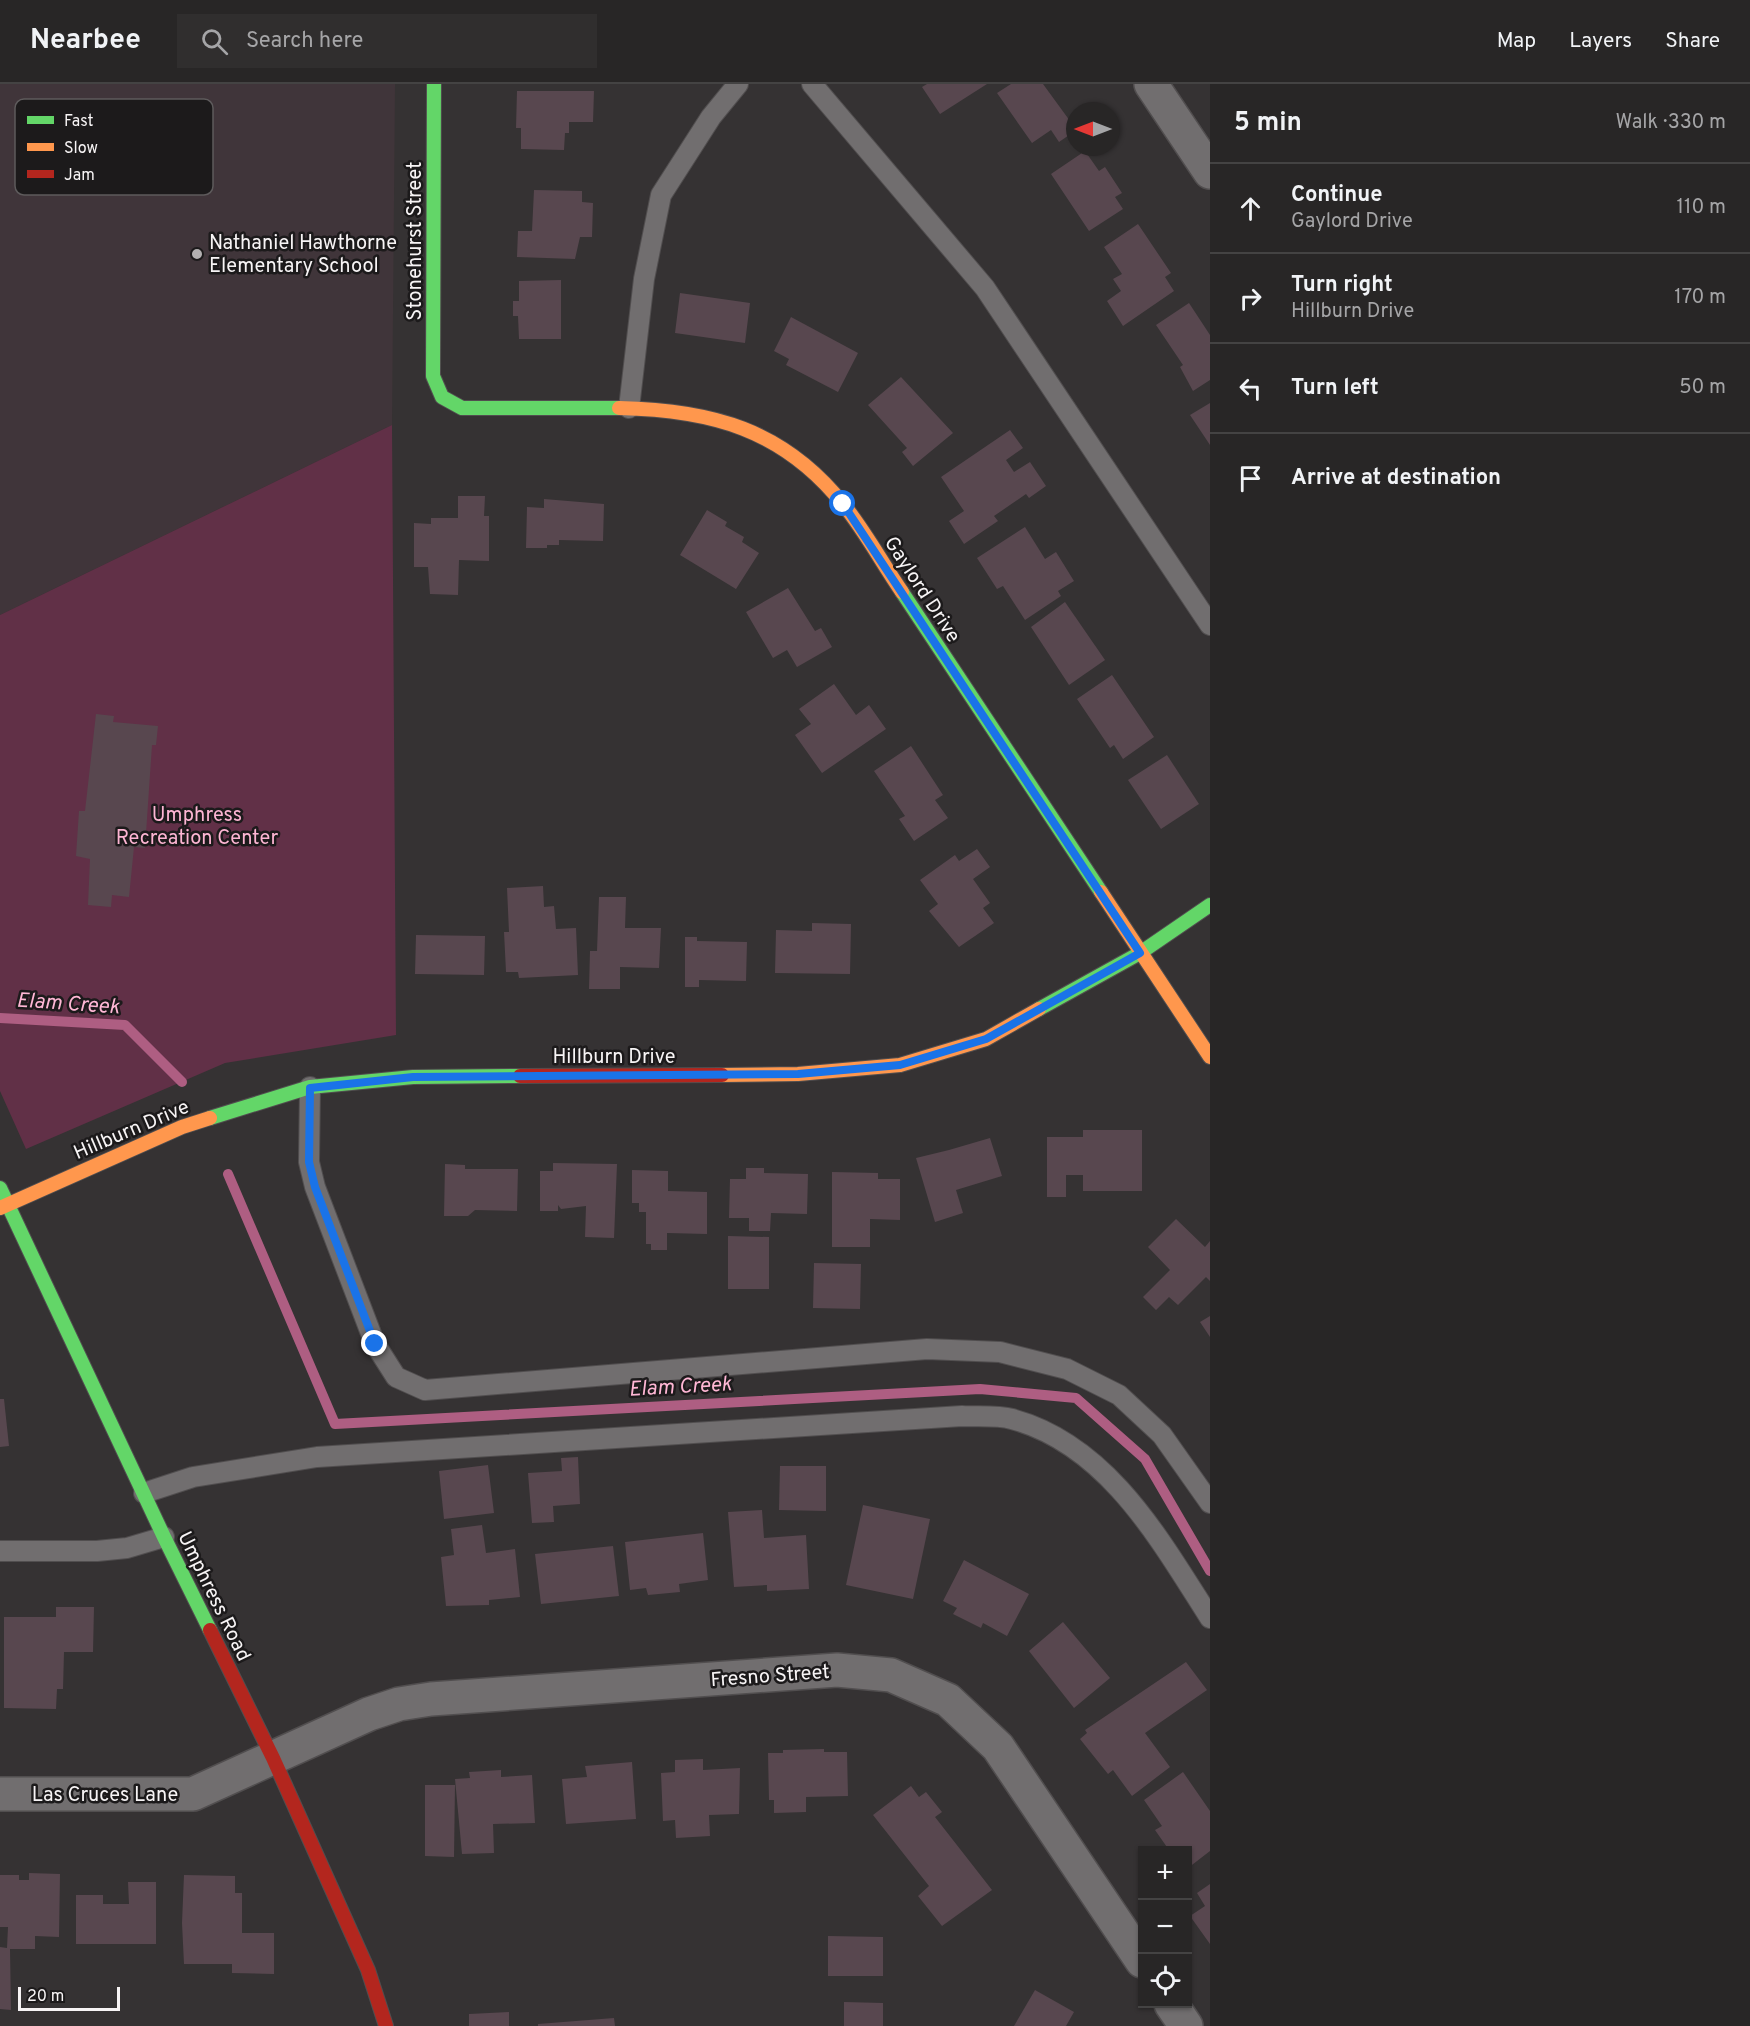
<!DOCTYPE html>
<meta charset="utf-8">
<style>
:root{--surface:#282626;--page:#302e2e;--text:#f1f3f6;--muted:#a5a5a7;--line:#444343}
body{margin:0;font-family:Overpass,sans-serif;background:var(--page);color:var(--text)}
.controls{position:absolute;right:18px;bottom:18px;display:grid;overflow:hidden;border-radius:0px;box-shadow:0 2px 4px #0004}
.controls button{width:54px;height:54px;display:grid;place-items:center;padding:0;border:0;border-bottom:2px solid var(--line);background:var(--surface);color:var(--text);font:30px sans-serif}
.compass{position:absolute;left:1066px;top:18px;width:54px;height:54px;border-radius:50%;background:var(--surface);box-shadow:0 2px 4px #0004;rotate:270deg}
.scale{position:absolute;left:18px;bottom:15px;width:102px;box-sizing:border-box;padding-left:6px;border:3px solid #f7f4f5;border-top:0;font-size:16px;line-height:21px;white-space:nowrap;color:#f7f4f5;-webkit-text-stroke:4px #1c1a1b;paint-order:stroke}
.stop{position:absolute;width:18px;height:18px;margin:-14px;border:4px solid #1a73e8;border-radius:50%;background:#fff}
.stop.end{background:#1a73e8;border-color:#fff;box-shadow:0 2px 6px #0008}
.list{margin:0;padding:0;list-style:none}
h2{display:flex;justify-content:space-between;align-items:center;height:78px;margin:0;padding:0 24px;font-size:26px}
h2 small{font-size:20px;font-weight:400;color:var(--muted)}
.list li{display:grid;grid-template-columns:39px 1fr auto;gap:18px;align-items:center;box-sizing:border-box;height:90px;padding:0 24px;border-top:2px solid var(--line)}
.list b{display:block;font-size:22px;white-space:nowrap}
.list p{margin:0;font-size:20px;white-space:nowrap;color:var(--muted)}
.list em{font-size:20px;font-style:normal;color:var(--muted)}
.icon{flex:none;width:33px;height:33px;fill:none;stroke:currentColor;stroke-width:2;stroke-linecap:round;stroke-linejoin:round}
.map{position:relative;flex:none;width:1210px;height:1942px;overflow:hidden}
header{display:flex;align-items:center;gap:36px;box-sizing:border-box;height:84px;padding:0 30px;background:var(--surface);border-bottom:2px solid var(--line)}
header strong{font-size:28px}
nav{display:flex;gap:33px;margin-inline-start:auto;font-size:21px}
.search{width:420px;height:54px;background:var(--page);display:flex;align-items:center;gap:15px;box-sizing:border-box;padding:0 21px;border-radius:0px;color:var(--muted);font-size:22px}
main{display:flex}
aside{flex:1;background:var(--surface)}
.map>svg:first-child{display:block}
</style>
<header>
<strong>Nearbee</strong>
<div class="search"><svg class="icon" aria-label="search" viewBox="0 0 24 24"><circle cx="10" cy="10" r="6"/><path d="M15 15l6 6"/></svg>Search here</div>
<nav><a>Map</a><a>Layers</a><a>Share</a></nav>
</header>
<main>
<div class="map">
<svg width="1210" height="1942" viewBox="0 0 1210 1942">
<rect width="100%" height="100%" fill="#353233"/>
<polygon fill="#40353a" points="0,0 395,0 392,341 0,531"/>
<polygon fill="#613047" points="392,341 396,951 225,979 26,1065 0,1007 0,531"/>
<g fill="none" stroke-linecap="round" stroke-linejoin="round">
<g stroke="#ae5e82" stroke-width="10">
<polyline points="0,934 125,941 182,998"/>
<polyline points="228,1090 335,1340 980,1305 1076,1314 1145,1375 1210,1487"/>
</g>
</g>
<g fill="#58474f">
<polygon points="927,0 987,0 940,30 922,3"/>
<polygon points="1011,0 1043,0 1070,37 1075,47 1059,58 1051,46 1032,59 997,9"/>
<polygon points="517,7 594,7 593,38 569,38 569,49 565,49 564,66 521,65 521,44 516,44"/>
<polygon points="1085,67 1099,87 1105,83 1122,109 1115,113 1123,125 1089,147 1051,90"/>
<polygon points="534,106 582,107 582,118 593,119 592,153 580,153 575,175 517,173 518,147 532,147"/>
<polygon points="1138,140 1171,189 1165,193 1174,207 1123,242 1107,217 1121,207 1113,195 1122,190 1104,163"/>
<polygon points="561,196 561,255 519,255 518,232 513,232 513,217 519,217 519,197"/>
<polygon points="680,209 750,219 745,259 675,249"/>
<polygon points="1189,219 1210,251 1210,296 1193,307 1180,283 1183,281 1156,241"/>
<polygon points="791,233 858,269 838,308 786,281 789,275 774,267"/>
<polygon points="901,293 953,349 913,382 902,368 907,364 868,321"/>
<polygon points="1210,319 1210,361 1190,331"/>
<polygon points="1010,346 1023,364 1006,376 1014,388 1030,378 1046,402 1029,414 1026,410 994,432 998,437 964,460 949,437 964,427 941,393"/>
<polygon points="458,412 485,412 484,432 489,432 489,477 459,476 458,511 430,510 428,483 414,483 414,439 431,440 431,434 458,434"/>
<polygon points="544,415 604,420 603,457 559,456 559,461 547,461 547,464 526,464 527,423 544,424"/>
<polygon points="707,426 727,438 725,442 744,453 742,458 759,469 736,505 680,471"/>
<polygon points="1025,443 1045,475 1056,468 1074,497 1058,507 1061,512 1025,536 1003,502 997,505 977,474"/>
<polygon points="788,504 815,547 821,544 832,563 797,583 787,566 773,574 746,528"/>
<polygon points="1065,518 1105,576 1069,601 1031,543"/>
<polygon points="1112,591 1154,653 1123,675 1114,661 1110,664 1077,615"/>
<polygon points="834,600 856,631 869,621 886,645 822,689 795,651 811,640 799,625"/>
<polygon points="96,630 114,632 113,638 158,642 156,661 152,661 145,764 134,763 129,813 112,811 111,823 88,821 90,775 76,772 79,727 85,727"/>
<polygon points="911,662 943,711 935,716 948,734 914,757 899,735 905,732 874,687"/>
<polygon points="1167,671 1199,720 1161,745 1128,696"/>
<polygon points="977,765 990,783 973,795 990,819 983,824 994,839 959,863 929,827 938,820 920,796 955,771 959,777"/>
<polygon points="543,802 544,823 554,822 556,845 576,844 578,891 519,894 518,888 506,888 504,848 509,848 507,804"/>
<polygon points="599,813 626,813 625,844 661,844 659,884 620,883 620,905 589,905 590,867 597,867"/>
<polygon points="812,839 851,840 850,890 775,889 776,846 812,847"/>
<polygon points="416,851 485,852 484,891 415,890"/>
<polygon points="685,853 697,853 697,857 747,858 746,897 699,896 699,903 685,903"/>
<polygon points="1083,1046 1142,1046 1142,1107 1083,1107 1083,1091 1066,1091 1066,1113 1047,1113 1047,1053 1083,1053"/>
<polygon points="990,1054 1002,1092 956,1106 963,1129 935,1138 916,1074 949,1066"/>
<polygon points="553,1079 617,1080 614,1154 585,1153 586,1122 561,1125 558,1121 558,1127 540,1127 540,1087 553,1087"/>
<polygon points="445,1080 465,1081 465,1085 518,1085 517,1127 475,1126 468,1132 444,1132"/>
<polygon points="746,1084 764,1084 764,1089 808,1090 807,1130 771,1129 770,1147 749,1147 749,1134 729,1134 730,1095 746,1095"/>
<polygon points="632,1086 668,1087 668,1107 707,1108 707,1150 667,1149 667,1166 651,1166 651,1160 646,1160 646,1128 639,1128 639,1119 632,1119"/>
<polygon points="832,1088 878,1089 878,1095 900,1095 900,1136 870,1135 870,1163 832,1163"/>
<polygon points="1176,1135 1205,1163 1210,1157 1210,1197 1206,1193 1178,1221 1169,1213 1156,1226 1143,1213 1170,1186 1148,1163"/>
<polygon points="728,1152 769,1153 769,1205 728,1205"/>
<polygon points="814,1179 861,1180 860,1225 813,1224"/>
<polygon points="1210,1232 1210,1253 1200,1238"/>
<polygon points="0,1315 4,1315 9,1362 0,1363"/>
<polygon points="578,1373 580,1420 553,1422 554,1438 532,1439 528,1389 562,1387 561,1374"/>
<polygon points="488,1381 494,1429 444,1435 439,1387"/>
<polygon points="780,1382 826,1382 826,1427 779,1426"/>
<polygon points="863,1421 930,1435 913,1515 846,1501"/>
<polygon points="762,1426 764,1454 806,1451 809,1505 767,1507 767,1501 734,1503 728,1428"/>
<polygon points="482,1441 486,1469 515,1465 520,1513 489,1516 489,1521 446,1522 441,1473 454,1471 451,1445"/>
<polygon points="703,1449 708,1496 679,1500 680,1508 648,1511 646,1504 630,1506 625,1458"/>
<polygon points="613,1462 619,1512 541,1520 535,1470"/>
<polygon points="964,1476 1029,1510 1007,1552 983,1539 981,1544 953,1530 957,1524 943,1517"/>
<polygon points="56,1523 94,1523 93,1568 64,1568 63,1605 57,1605 56,1625 4,1624 4,1533 56,1533"/>
<polygon points="1063,1538 1110,1594 1074,1624 1029,1567"/>
<polygon points="1186,1578 1207,1606 1145,1649 1170,1683 1132,1712 1113,1686 1108,1690 1080,1655 1087,1649 1085,1646"/>
<polygon points="824,1665 824,1668 847,1668 848,1712 806,1713 806,1728 774,1729 774,1716 769,1716 768,1669 783,1669 783,1666"/>
<polygon points="703,1675 703,1686 740,1684 739,1730 709,1731 710,1752 676,1754 675,1736 663,1737 661,1689 675,1688 675,1676"/>
<polygon points="632,1678 636,1735 566,1740 562,1695 587,1693 585,1682"/>
<polygon points="501,1686 501,1693 532,1691 535,1739 493,1740 494,1769 462,1770 455,1695 470,1694 469,1688"/>
<polygon points="1183,1688 1210,1727 1210,1767 1188,1784 1188,1766 1169,1766 1155,1746 1162,1742 1144,1716"/>
<polygon points="425,1701 455,1701 454,1773 425,1772"/>
<polygon points="911,1702 919,1713 926,1708 942,1728 935,1733 992,1806 942,1842 918,1812 929,1802 873,1731"/>
<polygon points="29,1789 60,1790 59,1853 35,1852 35,1865 10,1865 11,1926 0,1925 0,1863 7,1864 8,1843 0,1843 0,1791 19,1791 19,1796 29,1796"/>
<polygon points="184,1791 235,1792 235,1809 242,1809 242,1849 274,1849 274,1890 232,1889 232,1880 184,1880 182,1839"/>
<polygon points="128,1798 156,1798 156,1860 76,1860 76,1811 103,1811 103,1820 129,1820"/>
<polygon points="1210,1800 1210,1860 1190,1832 1205,1822 1197,1809"/>
<polygon points="828,1852 883,1853 883,1892 828,1892"/>
<polygon points="1035,1906 1074,1928 1066,1942 1014,1942"/>
<polygon points="844,1918 883,1919 883,1942 844,1942"/>
<polygon points="509,1928 509,1942 469,1942 469,1930"/>
<polygon points="614,1934 615,1942 538,1942 538,1940"/>
</g>
<g fill="none" stroke-linecap="round" stroke-linejoin="round">
<defs>
<g id="lane">
<polyline points="812,0 985,204 1210,541"/>
<polyline points="629,324 644,195 661,111 711,33 738,0"/>
<polyline points="310,1003 309,1078 315,1103 375,1260 396,1293 425,1306 927,1265 1000,1268 1067,1285 1119,1311 1162,1351 1210,1419"/>
<path d="M144,1409L193,1393L317,1373L962,1332C978,1333 997,1331 1012,1335C1108,1361 1160,1456 1210,1534"/>
<polyline points="0,1467 97,1467 127,1464 164,1453"/>
</g>
<g id="street">
<polyline points="1151,0 1210,88"/>
<polyline points="0,1710 193,1710 369,1630 399,1620 431,1615 837,1586 891,1591 948,1616 998,1663 1142,1877"/>
<polyline points="1171,1920 1186,1942"/>
</g>
<g id="fast">
<polyline points="434,0 433,292 442,313 462,324 619,324"/>
<polyline points="902,508 1101,808"/>
<polyline points="1039,925 1140,869 1210,821"/>
<polyline points="210,1034 310,1003 413,993 520,992"/>
<polyline points="0,1104 164,1453 210,1546"/>
</g>
<g id="slow">
<path d="M619,324C711,326 783,345 843,420C865,447 882,479 902,508"/>
<polyline points="1101,808 1210,973"/>
<polyline points="722,991 798,990 900,981 986,955 1039,925"/>
<polyline points="0,1124 182,1043 210,1034"/>
</g>
<g id="jam">
<polyline points="520,992 722,991"/>
<polyline points="210,1546 273,1674 368,1886 386,1942"/>
</g>
</defs>
<use href="#lane" stroke="#514e4f" stroke-width="22"/>
<use href="#street" stroke="#514e4f" stroke-width="36"/>
<use href="#fast" stroke="#514e4f" stroke-width="16"/>
<use href="#slow" stroke="#514e4f" stroke-width="16"/>
<use href="#jam" stroke="#514e4f" stroke-width="16"/>
<use href="#lane" stroke="#716e6f" stroke-width="20"/>
<use href="#street" stroke="#716e6f" stroke-width="33"/>
<use href="#fast" stroke="#63d668" stroke-width="14"/>
<use href="#slow" stroke="#ff974d" stroke-width="14"/>
<use href="#jam" stroke="#b3261e" stroke-width="14"/>
</g>
<g fill="none" stroke-linecap="round" stroke-linejoin="round">
<polyline stroke="#1a73e8" stroke-width="8" points="375,1260 315,1103 309,1078 310,1004 413,993 798,990 900,981 986,955 1140,869 843,420"/>
</g>
<circle fill="#b3b0b1" stroke="#1c1a1b" stroke-width="2" cx="197" cy="170" r="6"/>
<g text-anchor="middle" stroke-width="5" stroke-linejoin="round" paint-order="stroke">
<g font-size="20" fill="#f7f4f5" stroke="#1c1a1b">
<text transform="translate(414 157) rotate(-90)" y="7">Stonehurst Street</text>
<text transform="translate(923 505) rotate(57)" y="7">Gaylord Drive</text>
<text x="614" y="979">Hillburn Drive</text>
<text transform="translate(131 1045) rotate(-23)" y="7">Hillburn Drive</text>
<text transform="translate(215 1512) rotate(64)" y="7">Umphress Road</text>
<text transform="translate(770 1591) rotate(-4)" y="7">Fresno Street</text>
<text x="105" y="1717">Las Cruces Lane</text>
</g>
<g font-size="20" fill="#f7f4f5" stroke="#1c1a1b" text-anchor="start">
<text x="209" y="165">Nathaniel Hawthorne<tspan x="209" dy="23">Elementary School</tspan></text>
</g>
<g font-size="20" fill="#fdb5d3" stroke="#1c1a1b">
<text x="197" y="737">Umphress<tspan x="197" dy="23">Recreation Center</tspan></text>
</g>
<g font-size="21" font-style="italic" fill="#ffb7d5" stroke="#1c1a1b">
<text transform="translate(68 919) rotate(4)" y="7">Elam Creek</text>
<text transform="translate(680 1302) rotate(-3)" y="7">Elam Creek</text>
</g>
</g>
<rect x="15" y="15" width="198" height="96" rx="9" fill="#1c1a1b" stroke="#5e5b5c" stroke-width="1.5"/>
<rect x="27" y="32" width="27" height="8" fill="#63d668"/>
<rect x="27" y="59" width="27" height="8" fill="#ff974d"/>
<rect x="27" y="86" width="27" height="8" fill="#b3261e"/>
<g font-size="16" fill="#f7f4f5">
<text x="64" y="42">Fast</text>
<text x="64" y="69">Slow</text>
<text x="64" y="96">Jam</text>
</g>
</svg>
<div class="controls">
<button>+</button>
<button>−</button>
<button><svg class="icon" aria-label="locate" viewBox="0 0 24 24"><circle cx="12" cy="12" r="6"/><path d="M12 2v4M12 18v4M2 12h4M18 12h4"/></svg></button>
</div>
<svg class="compass" viewBox="-18 -18 36 36"><path d="M0-13l5 13h-10z" fill="#e53935"/><path d="M0 13l5-13h-10z" fill="#a5a5a7"/></svg>
<div class="scale">20 m</div>
<div class="stop" style="left:843px;top:420px"></div>
<div class="stop end" style="left:375px;top:1260px"></div>
</div>
<aside>
<h2>5 min<small>Walk · 330 m</small></h2>
<ul class="list">
<li><svg class="icon" aria-label="ahead" viewBox="0 0 24 24"><path d="M12 20V5M6 11l6-6 6 6"/></svg><div><b>Continue</b><p>Gaylord Drive</p></div><em>110 m</em></li>
<li><svg class="icon" aria-label="right" viewBox="0 0 24 24"><path d="M7 20v-9h11M14 6l5 5-5 5"/></svg><div><b>Turn right</b><p>Hillburn Drive</p></div><em>170 m</em></li>
<li><svg class="icon" aria-label="left" viewBox="0 0 24 24"><path d="M17 20v-9H6M10 6l-5 5 5 5"/></svg><div><b>Turn left</b></div><em>50 m</em></li>
<li><svg class="icon" aria-label="arrive" viewBox="0 0 24 24"><path d="M6 21V4h12l-3 4 3 4H6"/></svg><div><b>Arrive at destination</b></div></li>
</ul>
</aside>
</main>
